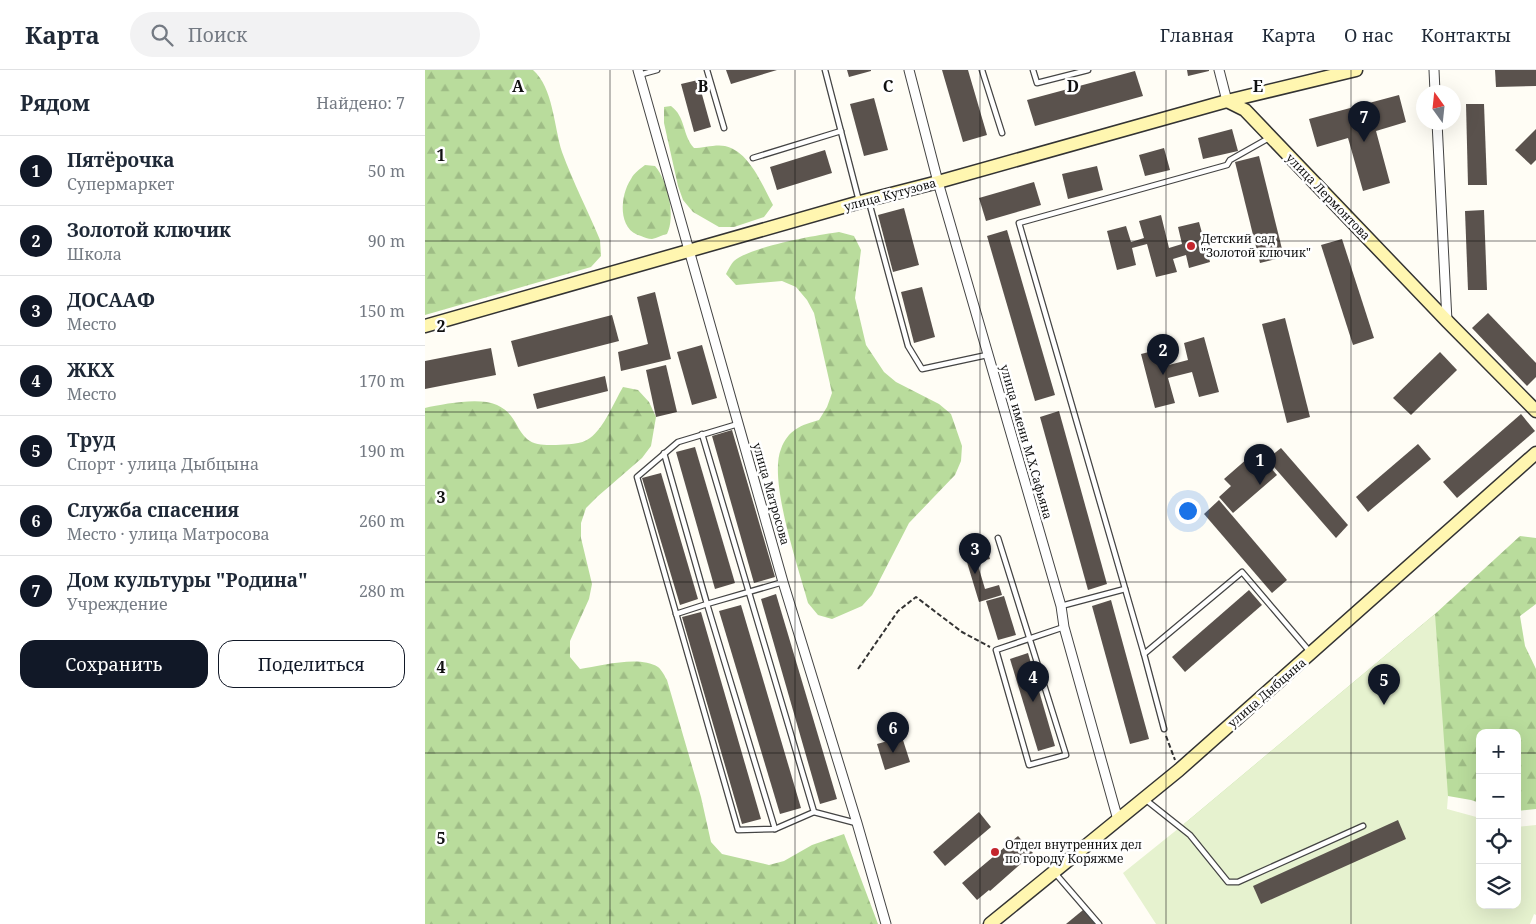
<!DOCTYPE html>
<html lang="ru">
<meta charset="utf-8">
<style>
:root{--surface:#fff;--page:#f2f2f3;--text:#1f2937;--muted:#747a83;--line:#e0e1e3;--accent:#111827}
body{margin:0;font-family:"Noto Serif",serif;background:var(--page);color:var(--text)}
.controls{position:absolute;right:15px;bottom:15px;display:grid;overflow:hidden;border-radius:10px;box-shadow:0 5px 20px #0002}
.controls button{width:45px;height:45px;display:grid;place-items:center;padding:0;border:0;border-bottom:1px solid var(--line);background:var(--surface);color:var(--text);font:25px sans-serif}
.compass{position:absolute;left:991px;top:15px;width:45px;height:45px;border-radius:50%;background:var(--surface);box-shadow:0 5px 20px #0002;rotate:345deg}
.you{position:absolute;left:762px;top:440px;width:18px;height:18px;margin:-12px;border:4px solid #fff;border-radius:50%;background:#1a73e8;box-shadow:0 0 0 8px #1a73e833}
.badge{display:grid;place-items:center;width:32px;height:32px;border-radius:50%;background:var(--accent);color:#fff;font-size:16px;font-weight:700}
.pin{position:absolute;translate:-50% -41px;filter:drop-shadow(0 1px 2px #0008)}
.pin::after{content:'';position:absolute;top:26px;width:18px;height:15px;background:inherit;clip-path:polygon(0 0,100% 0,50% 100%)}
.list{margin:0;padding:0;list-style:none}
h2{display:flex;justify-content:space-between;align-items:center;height:65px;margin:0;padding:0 20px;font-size:21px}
h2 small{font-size:16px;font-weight:400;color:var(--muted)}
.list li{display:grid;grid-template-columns:32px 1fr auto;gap:15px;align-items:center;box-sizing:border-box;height:70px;padding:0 20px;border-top:1px solid var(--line)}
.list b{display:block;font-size:19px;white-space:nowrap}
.list p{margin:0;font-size:16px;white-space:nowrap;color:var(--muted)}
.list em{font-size:16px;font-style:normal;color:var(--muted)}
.actions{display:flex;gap:10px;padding:15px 20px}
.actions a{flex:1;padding:11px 0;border:1px solid var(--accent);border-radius:15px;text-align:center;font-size:18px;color:var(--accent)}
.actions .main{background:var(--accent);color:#fff}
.icon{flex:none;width:28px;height:28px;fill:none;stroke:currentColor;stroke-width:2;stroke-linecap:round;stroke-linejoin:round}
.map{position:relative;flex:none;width:1111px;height:854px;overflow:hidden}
header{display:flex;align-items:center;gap:30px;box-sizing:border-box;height:70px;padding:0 25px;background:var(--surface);border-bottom:1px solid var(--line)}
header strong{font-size:24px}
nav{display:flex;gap:28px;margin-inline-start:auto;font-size:18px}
.search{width:350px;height:45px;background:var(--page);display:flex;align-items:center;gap:12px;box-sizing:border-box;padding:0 18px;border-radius:28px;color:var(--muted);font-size:19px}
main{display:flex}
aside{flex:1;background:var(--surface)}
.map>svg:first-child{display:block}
</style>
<header>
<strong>Карта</strong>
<div class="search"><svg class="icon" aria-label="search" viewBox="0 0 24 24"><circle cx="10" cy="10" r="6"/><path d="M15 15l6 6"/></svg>Поиск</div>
<nav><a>Главная</a><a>Карта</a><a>О нас</a><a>Контакты</a></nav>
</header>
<main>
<aside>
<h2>Рядом<small>Найдено: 7</small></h2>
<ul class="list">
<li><span class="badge">1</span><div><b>Пятёрочка</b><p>Супермаркет</p></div><em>50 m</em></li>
<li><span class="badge">2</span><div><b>Золотой ключик</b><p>Школа</p></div><em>90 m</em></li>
<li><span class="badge">3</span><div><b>ДОСААФ</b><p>Место</p></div><em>150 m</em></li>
<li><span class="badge">4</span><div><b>ЖКХ</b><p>Место</p></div><em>170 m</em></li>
<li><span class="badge">5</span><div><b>Труд</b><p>Спорт · улица Дыбцына</p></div><em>190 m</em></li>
<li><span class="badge">6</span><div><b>Служба спасения</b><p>Место · улица Матросова</p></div><em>260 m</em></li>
<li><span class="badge">7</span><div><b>Дом культуры &quot;Родина&quot;</b><p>Учреждение</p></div><em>280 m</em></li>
</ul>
<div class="actions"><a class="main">Сохранить</a><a>Поделиться</a></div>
</aside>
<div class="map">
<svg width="1111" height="854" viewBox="0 0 1111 854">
<defs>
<pattern id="forest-firs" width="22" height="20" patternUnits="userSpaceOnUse" patternTransform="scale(1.25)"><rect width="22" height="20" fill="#b9dc9c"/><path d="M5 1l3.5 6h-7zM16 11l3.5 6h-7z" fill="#9ebc85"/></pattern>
</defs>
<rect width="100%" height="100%" fill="#fffdf5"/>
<g fill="url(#forest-firs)">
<path d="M0,0H108C128,17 129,57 137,82C148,112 163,141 175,170L176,186L166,197L0,245Z"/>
<path d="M246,36C261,47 257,65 269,78C278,78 291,74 300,76C325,82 337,115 348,135L339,147L309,157H294L268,142L258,130L253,116L239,53V37Z"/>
<path d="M220,95L230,96C243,111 251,147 242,164C237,165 232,168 227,169C223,169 219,167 216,166C192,160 195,125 206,109C209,103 215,99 220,95Z"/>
<path d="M414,162L429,166L436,180L430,228L441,275L459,302L471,312L514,334L526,344L537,376L536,391L530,405L484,453L447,525L437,536L407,549L393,545L383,533C374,499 343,410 356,379C363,360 376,355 394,350L402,337L407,323L389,243L382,230L371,217L357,211L311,215L301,204C303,200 306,194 309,191C324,177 392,165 414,162Z"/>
<path d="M198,317L213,320L224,332L231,347L226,376L217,388L172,427L161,438L156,453V468L167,514L164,529L145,571V587L155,599C176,596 214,585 233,597C237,600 240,607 242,610L276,727L286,772L297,784L344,795L359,791L387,775L419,764L453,854H0V338C19,334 54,327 72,335C91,344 90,358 102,369C110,376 122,375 131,375C142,374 156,375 165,368C179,358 189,332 198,317Z"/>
<polygon points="1095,466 1111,468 1111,534 1095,546 1100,576 1111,599 1111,739 1092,741 1092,663 1055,663 1055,733 1046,730 1023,726 759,754 1010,544"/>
</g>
<polygon fill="#e6f2cf" points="1010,544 1023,726 1022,739 1055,748 1055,835 1092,835 1092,757 1111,755 1111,845 1109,844 1105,854 731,854 698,803 759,754"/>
<g fill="#5a524d">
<polygon points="301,0 352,0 306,14"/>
<polygon points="422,0 446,0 446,1 424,7"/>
<polygon points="517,0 543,0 562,65 538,72"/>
<polygon points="762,0 784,0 784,1 763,6"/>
<polygon points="1070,0 1111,0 1111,16 1071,17"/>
<polygon points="710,1 718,26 610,56 602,30"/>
<polygon points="273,10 286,57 269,62 256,14"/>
<polygon points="974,25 981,52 951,61 965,113 938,121 923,68 892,77 884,49"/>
<polygon points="449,28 463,80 439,86 425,34"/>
<polygon points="1041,34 1059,34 1062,115 1043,115"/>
<polygon points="807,59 813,81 778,89 773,68"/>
<polygon points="1111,59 1111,90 1106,95 1090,80"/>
<polygon points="739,78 745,100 720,106 714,85"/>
<polygon points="400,80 407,103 352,120 345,97"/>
<polygon points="834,86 859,187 835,193 810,92"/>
<polygon points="672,96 678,120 643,129 637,104"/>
<polygon points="609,112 616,135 561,151 554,128"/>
<polygon points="479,138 494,195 468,202 453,145"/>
<polygon points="1059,140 1062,220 1043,220 1040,141"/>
<polygon points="736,145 744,178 757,174 753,157 774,152 785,192 764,198 761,185 748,189 752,202 731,207 722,174 707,178 711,195 692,200 682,161 701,156 706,172 719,168 714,151"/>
<polygon points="582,160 630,325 610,331 562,166"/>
<polygon points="917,169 949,268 928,275 896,175"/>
<polygon points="497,217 510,267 489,273 476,222"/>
<polygon points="230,222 246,289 196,301 193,282 223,274 212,227"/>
<polygon points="1063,243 1111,293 1111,307 1102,316 1047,258"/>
<polygon points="187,245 194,271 93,297 86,271"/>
<polygon points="860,248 885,347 862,353 837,254"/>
<polygon points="779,267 794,322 774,327 767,302 743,308 750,333 730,338 716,284 736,279 740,296 763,290 759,273"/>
<polygon points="277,275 292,328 267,335 252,282"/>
<polygon points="66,278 71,305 0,319 0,291"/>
<polygon points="1015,282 1032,300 986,345 968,328"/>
<polygon points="241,295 252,342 231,347 221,300"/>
<polygon points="180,306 183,321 112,339 108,324"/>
<polygon points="634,341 682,514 663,520 615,347"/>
<polygon points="1096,344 1110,361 1032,428 1018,412"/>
<polygon points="307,360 350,507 329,513 287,366"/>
<polygon points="993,374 1006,389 943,442 931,427"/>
<polygon points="270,377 310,513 290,519 251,382"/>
<polygon points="856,378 923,455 911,468 842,389"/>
<polygon points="831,381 852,405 808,443 794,427 806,416 799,409"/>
<polygon points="236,403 273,529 255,535 217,408"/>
<polygon points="794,430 862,510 847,523 779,444"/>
<polygon points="560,472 565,489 552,492 560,519 574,515 577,525 554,532 538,479"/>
<polygon points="824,520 837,535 760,602 747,587"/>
<polygon points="351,524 412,729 395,734 336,529"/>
<polygon points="579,526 591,565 573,570 561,531"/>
<polygon points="686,530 724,669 705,674 667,536"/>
<polygon points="316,535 376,738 355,744 294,541"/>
<polygon points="276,542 336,749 317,754 257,547"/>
<polygon points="603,583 630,676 613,681 585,589"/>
<polygon points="477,667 485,692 460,700 452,674"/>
<polygon points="554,742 566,757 520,796 508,782"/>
<polygon points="973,750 981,769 836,834 828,816"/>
<polygon points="593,766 608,783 565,821 564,820 552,830 537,813"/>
<polygon points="658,840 670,854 641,854"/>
</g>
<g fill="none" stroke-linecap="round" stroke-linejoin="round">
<defs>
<g id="lane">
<polyline points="282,0 299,58"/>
<polyline points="400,0 434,131"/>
<polyline points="557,0 577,63"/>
<polyline points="608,0 612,13 663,0"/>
<polyline points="214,5 232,0"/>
<polyline points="844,68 805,90 802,95 594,153 719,584 817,502 886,583"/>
<polyline points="328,88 416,61"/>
<polyline points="444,132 483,276 497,299 562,285"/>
<polyline points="313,354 253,372 212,407 313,760 350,759 282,534 358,512"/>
<polyline points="277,364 389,742 350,759"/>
<polyline points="239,383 282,534 251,544"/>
<polyline points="573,468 641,685 604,695 571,580 639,557"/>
<polyline points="636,536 700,519"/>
<polyline points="719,584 739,659"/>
<polyline points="721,730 765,765 803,812 813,812 938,756"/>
<polyline points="389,742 431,753"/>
<polyline points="630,803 674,854"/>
</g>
<g id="street">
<polyline points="213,0 358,512 432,753 461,854"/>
<polyline points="484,0 513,112 636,536 639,557 693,750"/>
<polyline points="794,0 802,31"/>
<polyline points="1009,0 1010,22"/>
<polyline points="1012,52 1022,251"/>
</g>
<g id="secondary">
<polyline points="802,31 820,40 1022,251 1111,341"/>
<polyline points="0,256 435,132 513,112 802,31 931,0"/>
<polyline points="565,854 754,700 1111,383"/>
</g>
</defs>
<use href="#lane" stroke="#444" stroke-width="7"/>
<use href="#street" stroke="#444" stroke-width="11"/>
<use href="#secondary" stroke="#333" stroke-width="15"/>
<g stroke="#333" stroke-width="2" stroke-dasharray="5 2.5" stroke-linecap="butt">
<polyline points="433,599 473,541 491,527 537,562 565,577"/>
<polyline points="741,666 750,690"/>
</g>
<use href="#lane" stroke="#fff" stroke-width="4.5"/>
<use href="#street" stroke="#fff" stroke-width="9"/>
<use href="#secondary" stroke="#fff6b0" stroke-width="12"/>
</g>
<path fill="none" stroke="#111" stroke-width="1" stroke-opacity="0.55" d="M185,0V854M370,0V854M555,0V854M741,0V854M926,0V854M0,171H1111M0,342H1111M0,512H1111M0,683H1055M1092,683H1111"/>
<g fill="#c4262e" stroke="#fff" stroke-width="2">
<circle cx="766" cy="176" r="5"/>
<circle cx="570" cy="782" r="5"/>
</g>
<g text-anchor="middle" stroke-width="5" stroke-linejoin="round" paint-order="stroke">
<g font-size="12" fill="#111" stroke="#fff">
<text transform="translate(465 125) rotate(-15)" y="4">улица Кутузова</text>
<text transform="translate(903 127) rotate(46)" y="4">улица Лермонтова</text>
<text transform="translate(601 372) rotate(74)" y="4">улица имени М.Х.Сафьяна</text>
<text transform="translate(346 424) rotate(74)" y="4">улица Матросова</text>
<text transform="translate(842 623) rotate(-41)" y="4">улица Дыбцына</text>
</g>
<g font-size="12" fill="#111" stroke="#fff" text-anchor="start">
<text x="776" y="173">Детский сад<tspan x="776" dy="14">"Золотой ключик"</tspan></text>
<text x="580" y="779">Отдел внутренних дел<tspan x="580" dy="14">по городу Коряжме</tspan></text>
</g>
</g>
<g font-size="16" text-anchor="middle" font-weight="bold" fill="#111" stroke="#fff" stroke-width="5" stroke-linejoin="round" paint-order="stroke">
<text x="93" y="22">A</text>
<text x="278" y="22">B</text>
<text x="463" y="22">C</text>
<text x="648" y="22">D</text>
<text x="833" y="22">E</text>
<text x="16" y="91">1</text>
<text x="16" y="262">2</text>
<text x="16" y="433">3</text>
<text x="16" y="603">4</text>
<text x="16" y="774">5</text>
</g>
</svg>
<div class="controls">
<button>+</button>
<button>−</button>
<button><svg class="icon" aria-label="locate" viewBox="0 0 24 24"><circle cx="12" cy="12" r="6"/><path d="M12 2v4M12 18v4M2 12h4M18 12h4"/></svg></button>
<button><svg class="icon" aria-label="layers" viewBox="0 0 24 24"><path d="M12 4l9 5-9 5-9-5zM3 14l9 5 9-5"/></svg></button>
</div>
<svg class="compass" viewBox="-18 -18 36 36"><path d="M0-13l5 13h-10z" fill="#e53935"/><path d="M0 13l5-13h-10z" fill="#747a83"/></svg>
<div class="you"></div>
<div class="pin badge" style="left:835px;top:415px">1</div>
<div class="pin badge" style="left:738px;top:305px">2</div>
<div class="pin badge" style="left:550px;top:504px">3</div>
<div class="pin badge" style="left:608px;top:632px">4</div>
<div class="pin badge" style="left:959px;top:635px">5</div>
<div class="pin badge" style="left:468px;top:683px">6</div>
<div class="pin badge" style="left:939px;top:72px">7</div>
</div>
</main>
